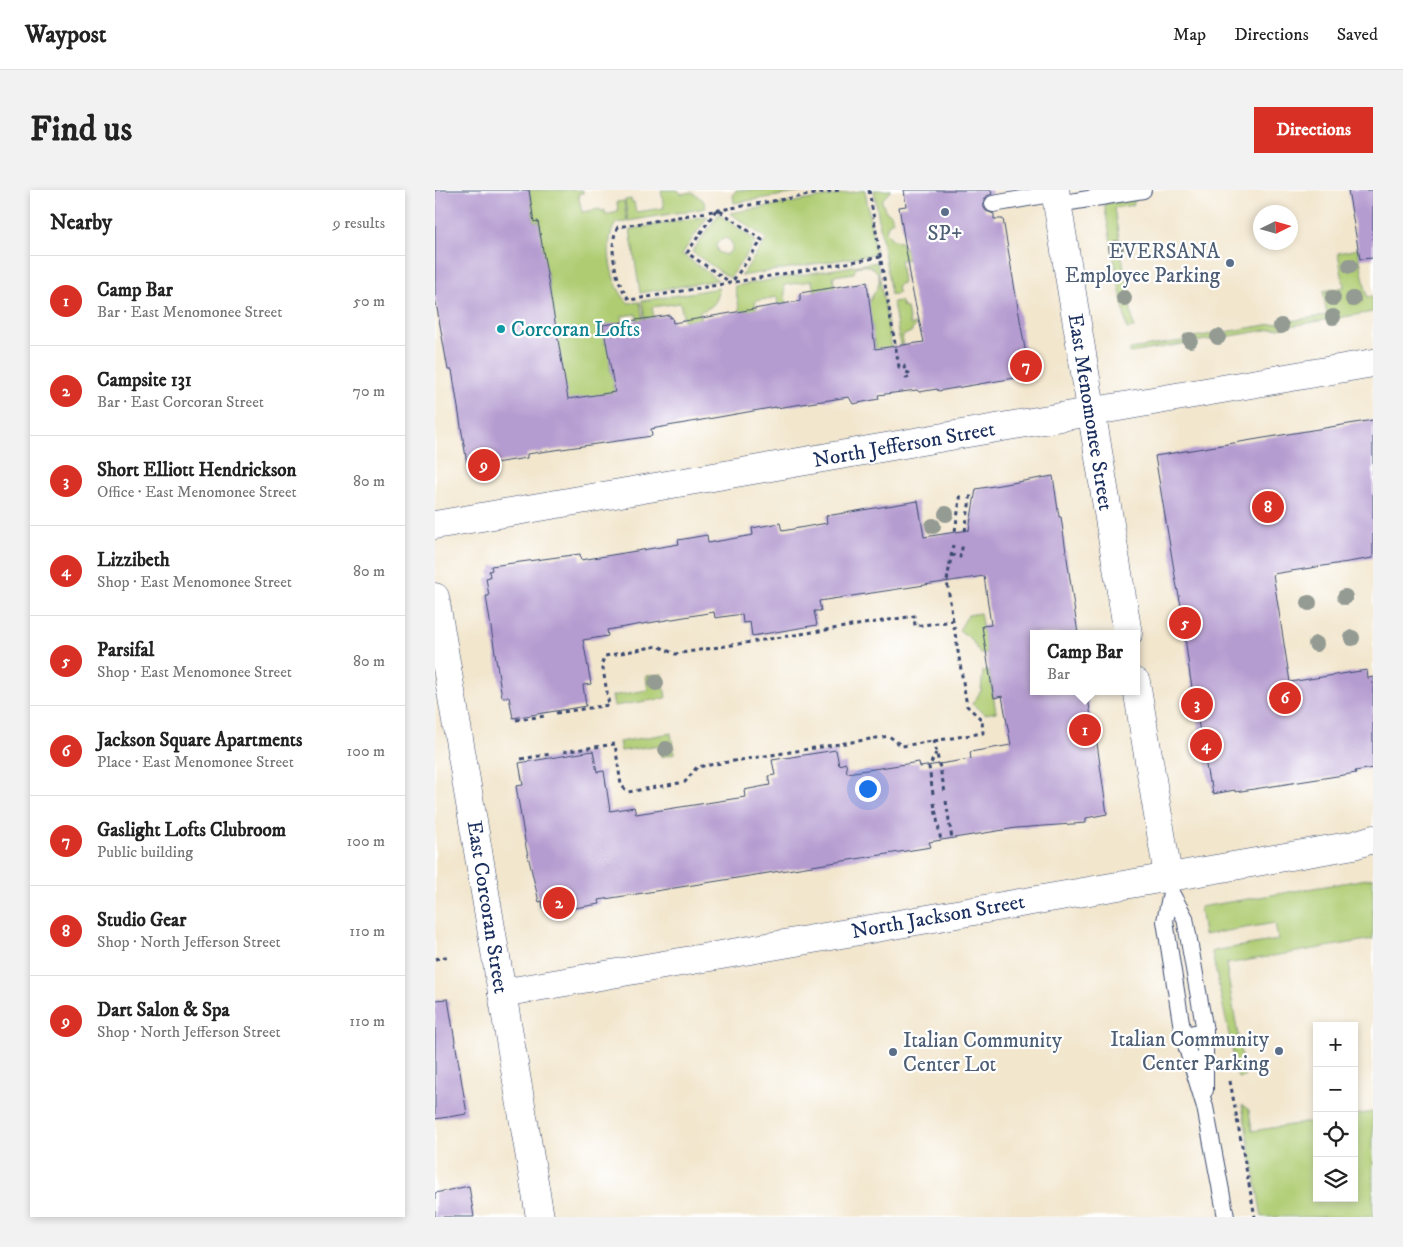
<!DOCTYPE html>
<meta charset="utf-8">
<style>
:root{--surface:#fff;--page:#f2f2f2;--text:#222;--muted:#767676;--line:#e0e0e0;--accent:#d93025}
body{margin:0;font-family:"IM FELL DW Pica",serif;background:var(--page);color:var(--text)}
.controls{position:absolute;right:15px;bottom:15px;display:grid;overflow:hidden;border-radius:0px;box-shadow:0 2px 8px #0003}
.controls button{width:45px;height:45px;display:grid;place-items:center;padding:0;border:0;border-bottom:1px solid var(--line);background:var(--surface);color:var(--text);font:25px sans-serif}
.compass{position:absolute;left:818px;top:15px;width:45px;height:45px;border-radius:50%;background:var(--surface);box-shadow:0 2px 8px #0003;rotate:85deg}
.you{position:absolute;left:432px;top:598px;width:18px;height:18px;margin:-12px;border:4px solid #fff;border-radius:50%;background:#1a73e8;box-shadow:0 0 0 8px #1a73e833}
.badge{display:grid;place-items:center;width:32px;height:32px;border-radius:50%;background:var(--accent);color:#fff;font-size:16px;font-weight:700}
.pin{position:absolute;translate:-50% -50%;border:2px solid #fff;box-shadow:0 1px 5px #0006}
.popup{position:absolute;left:595px;top:440px;width:110px;height:65px;box-sizing:border-box;display:grid;place-content:center;border-radius:0px;background:var(--surface);filter:drop-shadow(0 1px 4px #0005);font-size:16px;white-space:nowrap;color:var(--muted)}
.popup b{font-size:19px;color:var(--text)}
.popup::after{content:'';position:absolute;left:50%;top:100%;margin-left:-10px;border:10px solid transparent;border-top-color:var(--surface)}
.list{margin:0;padding:0;list-style:none}
h2{display:flex;justify-content:space-between;align-items:center;height:65px;margin:0;padding:0 20px;font-size:21px}
h2 small{font-size:16px;font-weight:400;color:var(--muted)}
.list li{display:grid;grid-template-columns:32px 1fr auto;gap:15px;align-items:center;box-sizing:border-box;height:90px;padding:0 20px;border-top:1px solid var(--line)}
.list b{display:block;font-size:19px;white-space:nowrap}
.list p{margin:0;font-size:16px;white-space:nowrap;color:var(--muted)}
.list em{font-size:16px;font-style:normal;color:var(--muted)}
.icon{flex:none;width:28px;height:28px;fill:none;stroke:currentColor;stroke-width:2;stroke-linecap:round;stroke-linejoin:round}
.map{position:relative;flex:none;width:938px;height:1027px;overflow:hidden;border-radius:0px}
header{display:flex;align-items:center;gap:30px;box-sizing:border-box;height:70px;padding:0 25px;background:var(--surface);border-bottom:1px solid var(--line)}
header strong{font-size:24px}
nav{display:flex;gap:28px;margin-inline-start:auto;font-size:18px}
.intro{display:flex;align-items:center;justify-content:space-between;box-sizing:border-box;height:120px;padding:0 30px}
h1{margin:0;font-size:35px}
.button{padding:12px 22px;border-radius:0px;background:var(--accent);color:#fff;font-size:18px;font-weight:700}
main{display:flex;gap:30px;padding:0 30px}
aside{flex:1;background:var(--surface);border-radius:0px;box-shadow:0 2px 8px #0003}
.map>svg:first-child{display:block}
</style>
<header>
<strong>Waypost</strong>
<nav><a>Map</a><a>Directions</a><a>Saved</a></nav>
</header>
<div class="intro"><h1>Find us</h1><a class="button">Directions</a></div>
<main>
<aside>
<h2>Nearby<small>9 results</small></h2>
<ul class="list">
<li><span class="badge">1</span><div><b>Camp Bar</b><p>Bar · East Menomonee Street</p></div><em>50 m</em></li>
<li><span class="badge">2</span><div><b>Campsite 131</b><p>Bar · East Corcoran Street</p></div><em>70 m</em></li>
<li><span class="badge">3</span><div><b>Short Elliott Hendrickson</b><p>Office · East Menomonee Street</p></div><em>80 m</em></li>
<li><span class="badge">4</span><div><b>Lizzibeth</b><p>Shop · East Menomonee Street</p></div><em>80 m</em></li>
<li><span class="badge">5</span><div><b>Parsifal</b><p>Shop · East Menomonee Street</p></div><em>80 m</em></li>
<li><span class="badge">6</span><div><b>Jackson Square Apartments</b><p>Place · East Menomonee Street</p></div><em>100 m</em></li>
<li><span class="badge">7</span><div><b>Gaslight Lofts Clubroom</b><p>Public building</p></div><em>100 m</em></li>
<li><span class="badge">8</span><div><b>Studio Gear</b><p>Shop · North Jefferson Street</p></div><em>110 m</em></li>
<li><span class="badge">9</span><div><b>Dart Salon &amp; Spa</b><p>Shop · North Jefferson Street</p></div><em>110 m</em></li>
</ul>
</aside>
<div class="map">
<svg width="938" height="1027" viewBox="0 0 938 1027">
<rect width="100%" height="100%" fill="#fff"/>
<filter id="ink" filterUnits="userSpaceOnUse"><feTurbulence type="fractalNoise" baseFrequency=".02" numOctaves="2"/><feDisplacementMap in="SourceGraphic" scale="10" xChannelSelector="R" yChannelSelector="G"/><feConvolveMatrix kernelMatrix="1 2 1 2 8 2 1 2 1" color-interpolation-filters="sRGB"/></filter>
<filter id="wash" filterUnits="userSpaceOnUse"><feTurbulence type="fractalNoise" baseFrequency=".0096" numOctaves="4" result="noise"/><feDisplacementMap in="SourceGraphic" scale="20" xChannelSelector="R" yChannelSelector="G"/><feGaussianBlur stdDeviation="1.12" result="paint"/><feColorMatrix in="noise" values="0 0 0 0 0 0 0 0 0 0 0 0 0 0 0 0 0 1.4 0 .05"/><feComposite in="paint" operator="in"/></filter>
<g filter="url(#wash)">
<rect width="100%" height="100%" fill="#f2e6cd"/>
<g fill="#afcc72" stroke="#657e68" fill-rule="evenodd">
<path d="M94,0H148V3L143,4L147,22L165,19L166,21L170,20V25L183,22L182,12L189,11L192,32L181,33C167,53 176,98 194,113L205,112L208,132L203,133L201,124L187,126L186,133L167,136L170,154H175V178L178,190H181L178,195L180,207L128,210L114,95L111,79H107L101,44L106,43L104,31L99,32Z"/>
<polygon points="226,0 243,0 246,4 257,2 268,10 271,18 193,31 190,10 196,9 197,12 199,12 201,22 229,18"/>
<polygon points="301,0 380,0 299,13 298,6"/>
<polygon points="430,0 441,64 306,86 332,49 295,23"/>
<path d="M439,0H456L447,10C448,16 450,23 456,24L458,31L453,34L451,42L457,49L467,53L468,58L474,56L480,68L465,70L468,93L464,94L462,98L464,103L456,105Z"/>
<polygon points="697,9 700,11 698,15 679,18 699,138 692,139 669,14"/>
<path d="M284,24L321,51L295,88L257,62ZM289,48C296,49 299,55 296,61L290,65L283,62L281,55L285,50Z"/>
<polygon points="273,26 247,64 283,90 205,103 195,39"/>
<polygon points="923,59 932,107 938,106 938,122 695,163 695,159 759,149 759,147 892,125 888,101 909,97 903,63"/>
<path d="M442,72L461,182L441,161L439,149L436,150C441,138 434,123 431,112L435,111C437,105 443,99 444,92C446,78 432,73 421,77L419,83L398,86L400,101H379L377,91L349,95L352,120L344,121L342,107L320,111L322,125L306,128L300,96Z"/>
<path d="M284,98C284,111 277,119 265,121V134L252,136L251,130H249L245,113L217,117L219,128L210,132L207,111Z"/>
<polygon points="465,111 468,117 472,118 475,135 481,134 476,142 467,146 472,179 468,172 458,112"/>
<polygon points="545,423 552,463 545,464 536,449 524,440 533,425"/>
<polygon points="554,480 561,522 550,524 537,514 546,501 548,481"/>
<polygon points="227,484 231,508 179,516 177,506 213,500 211,486"/>
<polygon points="236,543 239,564 226,567 224,555 186,561 184,552"/>
<polygon points="938,688 938,749 791,774 810,887 803,888 777,763 778,761 843,750 840,733 769,745 765,717"/>
<polygon points="807,915 814,920 817,941 882,931 882,1008 919,1008 919,925 938,922 938,1027 827,1027"/>
</g>
<g id="blocks">
<g fill="#b59cd0">
<polygon points="0,0 94,0 99,32 103,31 133,209 180,202 168,135 235,125 235,128 237,127 238,133 365,111 365,103 432,92 440,159 489,152 474,85 475,84 464,17 471,16 469,0 556,0 557,4 552,6 549,10 548,16 551,21 559,24 559,29 568,29 594,183 580,186 580,188 503,201 502,199 484,202 482,200 443,205 444,209 418,214 414,207 341,218 341,217 216,239 217,246 92,264 92,268 47,275 46,272 32,274 17,180 13,180 0,107"/>
<polygon points="913,0 938,0 938,68 925,69"/>
<polygon points="938,230 938,368 838,384 855,492 932,480 933,488 938,487 938,578 920,581 921,583 800,602 800,600 778,604 776,592 774,592 755,486 749,439 751,439 741,392 720,266"/>
<polygon points="618,286 624,327 626,327 643,444 599,444 599,501 652,501 657,533 659,532 672,624 651,628 651,633 581,638 494,652 496,657 164,710 165,714 113,722 113,717 108,718 107,711 104,712 91,657 81,596 88,595 84,573 158,561 162,582 169,581 175,621 199,617 201,624 310,607 309,600 335,595 333,586 340,585 337,570 401,560 404,575 411,573 412,583 484,572 485,577 536,569 535,562 576,555 567,506 559,508 554,480 547,436 556,435 549,386 384,411 386,421 379,421 382,435 317,446 315,432 308,433 307,424 280,428 279,422 172,440 173,446 148,450 156,494 148,495 151,516 78,528 74,507 67,507 51,406 54,406 51,388 55,387 54,381 57,380 56,376 145,364 146,370 244,354 243,350 272,345 273,353 318,345 317,338 345,333 347,341 392,333 391,326 483,311 489,347 534,340 541,299"/>
<polygon points="13,809 32,924 0,929 0,810"/>
<polygon points="34,996 39,1027 0,1027 0,1003"/>
</g>
</g>
</g>
<g filter="url(#ink)">
<use href="#blocks" fill-opacity="0" stroke="#3b4a6f" stroke-width="1"/>
<g fill="none" stroke-linecap="round" stroke-linejoin="round">
<defs>
<g id="service">
<polyline points="558,14 621,3"/>
<polyline points="623,14 708,0"/>
<polyline points="735,699 736,703 750,728 770,841 748,845"/>
<polyline points="736,703 730,731 748,845 770,917 791,1027"/>
<polyline points="770,900 770,841"/>
</g>
<g id="minor">
<polyline points="620,0 693,444"/>
<polyline points="0,335 938,173"/>
<polyline points="0,407 105,1027"/>
<polyline points="701,492 733,686"/>
<polyline points="67,803 919,655 938,649"/>
</g>
</defs>
<use href="#service" stroke="#3b4a6f" stroke-width="18"/>
<use href="#minor" stroke="#3b4a6f" stroke-width="29"/>
<g stroke="#3b4a6f" stroke-width="3" stroke-dasharray="4 4" stroke-linecap="butt">
<path d="M404,0L183,37C172,54 181,96 195,110L446,67"/>
<polyline points="434,0 464,177 469,176 470,182 474,183 475,187 471,188 471,185 473,187"/>
<polyline points="281,20 252,63 295,92"/>
<polyline points="285,21 327,50 297,92"/>
<polyline points="520,341 526,303"/>
<polyline points="530,341 536,303"/>
<polyline points="518,355 512,391 518,431"/>
<polyline points="516,365 525,367 528,354"/>
<polyline points="121,523 174,515 167,473 170,466 223,456 240,464 479,426 480,436 518,431 532,516 547,530 548,543 467,556 454,546 262,577 250,592 193,602 186,595 180,554 127,562"/>
<polyline points="81,530 110,526"/>
<polyline points="499,550 510,602"/>
<polyline points="86,569 116,564"/>
<polyline points="498,604 494,577 501,563"/>
<polyline points="511,611 517,649"/>
<polyline points="499,613 506,651"/>
<polyline points="0,769 15,766"/>
<polyline points="795,891 820,1027"/>
</g>
<use href="#service" stroke="#fff" stroke-width="16"/>
<use href="#minor" stroke="#fff" stroke-width="28"/>
</g>
<g fill="#949b93">
<circle cx="681" cy="58" r="8"/>
<circle cx="915" cy="76" r="8"/>
<circle cx="689" cy="108" r="8"/>
<circle cx="898" cy="108" r="8"/>
<circle cx="918" cy="109" r="8"/>
<circle cx="898" cy="127" r="8"/>
<circle cx="846" cy="136" r="8"/>
<circle cx="783" cy="147" r="8"/>
<circle cx="755" cy="150" r="8"/>
<circle cx="511" cy="324" r="8"/>
<circle cx="498" cy="336" r="8"/>
<circle cx="910" cy="407" r="8"/>
<circle cx="874" cy="413" r="8"/>
<circle cx="917" cy="448" r="8"/>
<circle cx="881" cy="454" r="8"/>
<circle cx="221" cy="493" r="8"/>
<circle cx="231" cy="559" r="8"/>
</g>
</g>
<g fill="#5c6f8a" stroke="#fff" stroke-width="2">
<circle cx="510" cy="22" r="5"/>
<circle cx="795" cy="73" r="5"/>
<circle cx="844" cy="861" r="5"/>
<circle cx="458" cy="862" r="5"/>
</g>
<circle fill="#0f9aa8" stroke="#fff" stroke-width="2" cx="66" cy="139" r="5"/>
<g text-anchor="middle" stroke-width="4.5" stroke-linejoin="round" paint-order="stroke">
<g font-size="21" fill="#4e5e75" stroke="#fff" text-anchor="end">
<text x="510" y="50" text-anchor="middle">SP+</text>
<text x="785" y="68">EVERSANA<tspan x="785" dy="24">Employee Parking</tspan></text>
<text x="834" y="856">Italian Community<tspan x="834" dy="24">Center Parking</tspan></text>
<text x="468" y="857" text-anchor="start">Italian Community<tspan x="468" dy="24">Center Lot</tspan></text>
</g>
<g font-size="21" fill="#0d838f" stroke="#fff" text-anchor="start">
<text x="76" y="146">Corcoran Lofts</text>
</g>
<g font-size="21" fill="#1b2f5e" stroke="#fff">
<text transform="translate(656 222) rotate(81)" y="7">East Menomonee Street</text>
<text transform="translate(469 254) rotate(-10)" y="7">North Jefferson Street</text>
<text transform="translate(53 717) rotate(81)" y="7">East Corcoran Street</text>
<text transform="translate(503 726) rotate(-10)" y="7">North Jackson Street</text>
</g>
</g>
</svg>
<div class="controls">
<button>+</button>
<button>−</button>
<button><svg class="icon" aria-label="locate" viewBox="0 0 24 24"><circle cx="12" cy="12" r="6"/><path d="M12 2v4M12 18v4M2 12h4M18 12h4"/></svg></button>
<button><svg class="icon" aria-label="layers" viewBox="0 0 24 24"><path d="M12 4l9 5-9 5-9-5zM3 14l9 5 9-5"/></svg></button>
</div>
<svg class="compass" viewBox="-18 -18 36 36"><path d="M0-13l5 13h-10z" fill="#e53935"/><path d="M0 13l5-13h-10z" fill="#767676"/></svg>
<div class="you"></div>
<div class="pin badge" style="left:650px;top:540px">1</div>
<div class="popup"><b>Camp Bar</b>Bar</div>
<div class="pin badge" style="left:124px;top:713px">2</div>
<div class="pin badge" style="left:762px;top:514px">3</div>
<div class="pin badge" style="left:771px;top:555px">4</div>
<div class="pin badge" style="left:750px;top:433px">5</div>
<div class="pin badge" style="left:850px;top:508px">6</div>
<div class="pin badge" style="left:591px;top:176px">7</div>
<div class="pin badge" style="left:833px;top:317px">8</div>
<div class="pin badge" style="left:49px;top:275px">9</div>
</div>
</main>
